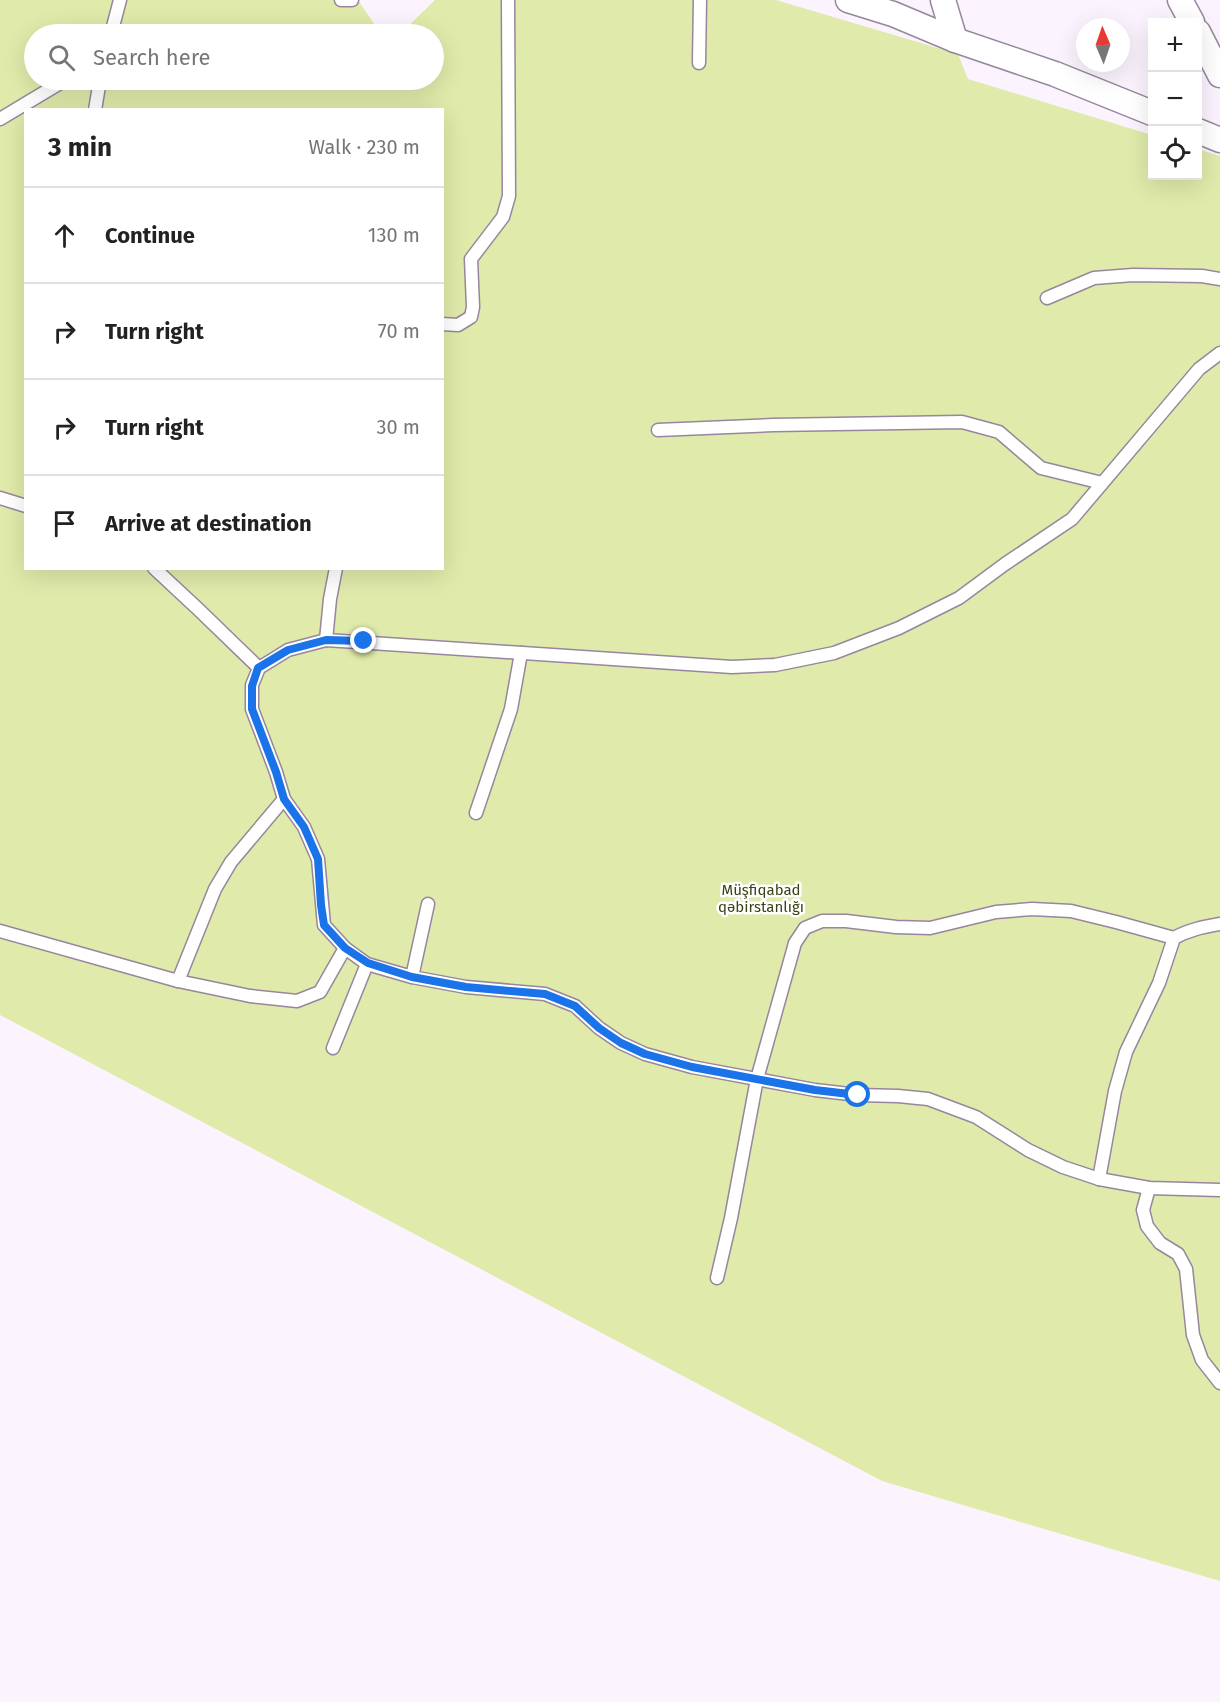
<!DOCTYPE html>
<meta charset="utf-8">
<style>
:root{--surface:#fff;--page:#f6f6f6;--text:#222;--muted:#767676;--line:#e0e0e0}
body{margin:0;font-family:"Fira Sans",sans-serif;background:var(--page);color:var(--text)}
.controls{position:absolute;right:18px;top:18px;display:grid;overflow:hidden;border-radius:0px;box-shadow:0 6px 24px #0002}
.controls button{width:54px;height:54px;display:grid;place-items:center;padding:0;border:0;border-bottom:2px solid var(--line);background:var(--surface);color:var(--text);font:30px sans-serif}
.compass{position:absolute;left:1076px;top:18px;width:54px;height:54px;border-radius:50%;background:var(--surface);box-shadow:0 6px 24px #0002;rotate:358deg}
.stop{position:absolute;width:18px;height:18px;margin:-14px;border:4px solid #1a73e8;border-radius:50%;background:#fff}
.stop.end{background:#1a73e8;border-color:#fff;box-shadow:0 2px 6px #0008}
.list{margin:0;padding:0;list-style:none}
h2{display:flex;justify-content:space-between;align-items:center;height:78px;margin:0;padding:0 24px;font-size:26px}
h2 small{font-size:20px;font-weight:400;color:var(--muted)}
.list li{display:grid;grid-template-columns:39px 1fr auto;gap:18px;align-items:center;box-sizing:border-box;height:96px;padding:0 24px;border-top:2px solid var(--line)}
.list b{display:block;font-size:22px;white-space:nowrap}
.list em{font-size:20px;font-style:normal;color:var(--muted)}
.icon{flex:none;width:33px;height:33px;fill:none;stroke:currentColor;stroke-width:2;stroke-linecap:round;stroke-linejoin:round}
.map{position:relative;flex:none;width:1220px;height:1702px;overflow:hidden}
.search{position:absolute;background:var(--surface);box-shadow:0 6px 24px #0002;left:24px;top:24px;width:420px;height:66px;display:flex;align-items:center;gap:15px;box-sizing:border-box;padding:0 21px;border-radius:33px;color:var(--muted);font-size:22px}
.panel{position:absolute;background:var(--surface);box-shadow:0 6px 24px #0002;left:24px;top:108px;width:420px;height:462px;border-radius:0px}
.map>svg:first-child{display:block}
</style>
<div class="map">
<svg width="1220" height="1702" viewBox="0 0 1220 1702">
<rect width="100%" height="100%" fill="#fbf4fe"/>
<path fill="#e0eaaa" fill-rule="evenodd" d="M0,0H358L381,34H34V80H434V34H400L435,0H776L958,54L968,79L1152,135V176H1198V149L1220,156V1581L882,1481L0,1015ZM26,110H442V568H26Z"/>
<g fill="none" stroke-linecap="round" stroke-linejoin="round">
<defs>
<g id="service">
<polyline points="341,0 352,0"/>
<polyline points="111,34 120,0"/>
<polyline points="699,63 700,0"/>
<polyline points="95,110 100,80"/>
<polyline points="0,119 65,80"/>
<polyline points="1047,298 1094,278 1133,275 1202,276 1220,279"/>
<polyline points="442,324 458,325 471,317 473,307 471,259 503,217 509,196 508,0"/>
<polyline points="658,430 773,425 962,422 999,432 1041,468 1102,483"/>
<polyline points="0,498 26,506"/>
<polyline points="154,568 198,609 259,668"/>
<polyline points="326,640 330,599 336,568"/>
<polyline points="284,799 304,827 318,859 324,925 345,948 367,964 412,977 466,987 545,994 575,1006 599,1028 621,1043 645,1054 692,1067 815,1090 858,1095 898,1096 928,1099 976,1117 1028,1150 1063,1167 1099,1179 1149,1188 1220,1190"/>
<polyline points="476,813 511,709 521,653"/>
<polyline points="0,931 178,981 215,889 231,862 284,799 276,772 252,709 252,685 259,668 288,650 326,640 732,667 775,665 834,653 899,628 959,598 1005,564 1072,519 1199,369 1220,353"/>
<polyline points="412,977 428,904"/>
<polyline points="178,981 250,996 297,1001 320,992 345,948"/>
<polyline points="333,1048 367,964"/>
<path d="M1099,1179L1115,1091L1126,1052L1159,983L1174,938C1188,930 1203,927 1220,924"/>
<polyline points="1149,1188 1143,1210 1147,1226 1160,1243 1178,1254 1186,1269 1193,1335 1202,1360 1220,1383"/>
<polyline points="717,1278 731,1218 757,1079 795,943 805,928 822,921 846,921 896,927 930,928 996,912 1032,909 1071,911 1116,922 1174,938"/>
</g>
<g id="minor">
<polyline points="848,0 893,14 955,40 1055,74 1152,113"/>
<polyline points="943,0 955,40"/>
<polyline points="1180,0 1192,22"/>
<polyline points="1198,32 1220,75"/>
<polyline points="1198,131 1220,140"/>
</g>
</defs>
<use href="#service" stroke="#97869d" stroke-width="15"/>
<use href="#minor" stroke="#97869d" stroke-width="27"/>
<use href="#service" stroke="#fff" stroke-width="12"/>
<use href="#minor" stroke="#fff" stroke-width="24"/>
</g>
<g fill="none" stroke-linecap="round" stroke-linejoin="round">
<polyline stroke="#1a73e8" stroke-width="8" points="364,641 326,640 288,650 258,668 252,686 252,709 276,772 284,799 304,827 318,859 321,905 324,925 345,948 368,963 412,977 466,987 545,994 575,1006 599,1028 621,1043 645,1054 692,1067 815,1090 858,1095"/>
</g>
<g text-anchor="middle" stroke-width="5" stroke-linejoin="round" paint-order="stroke">
<g font-size="15" fill="#3c4116" stroke="#fff">
<text x="761" y="895">Müşfiqabad<tspan x="761" dy="17">qəbirstanlığı</tspan></text>
</g>
</g>
</svg>
<div class="controls">
<button>+</button>
<button>−</button>
<button><svg class="icon" aria-label="locate" viewBox="0 0 24 24"><circle cx="12" cy="12" r="6"/><path d="M12 2v4M12 18v4M2 12h4M18 12h4"/></svg></button>
</div>
<svg class="compass" viewBox="-18 -18 36 36"><path d="M0-13l5 13h-10z" fill="#e53935"/><path d="M0 13l5-13h-10z" fill="#767676"/></svg>
<div class="stop" style="left:858px;top:1095px"></div>
<div class="stop end" style="left:364px;top:641px"></div>
<div class="search"><svg class="icon" aria-label="search" viewBox="0 0 24 24"><circle cx="10" cy="10" r="6"/><path d="M15 15l6 6"/></svg>Search here</div>
<section class="panel">
<h2>3 min<small>Walk · 230 m</small></h2>
<ul class="list">
<li><svg class="icon" aria-label="ahead" viewBox="0 0 24 24"><path d="M12 20V5M6 11l6-6 6 6"/></svg><div><b>Continue</b></div><em>130 m</em></li>
<li><svg class="icon" aria-label="right" viewBox="0 0 24 24"><path d="M7 20v-9h11M14 6l5 5-5 5"/></svg><div><b>Turn right</b></div><em>70 m</em></li>
<li><svg class="icon" aria-label="right" viewBox="0 0 24 24"><path d="M7 20v-9h11M14 6l5 5-5 5"/></svg><div><b>Turn right</b></div><em>30 m</em></li>
<li><svg class="icon" aria-label="arrive" viewBox="0 0 24 24"><path d="M6 21V4h12l-3 4 3 4H6"/></svg><div><b>Arrive at destination</b></div></li>
</ul>
</section>
</div>
